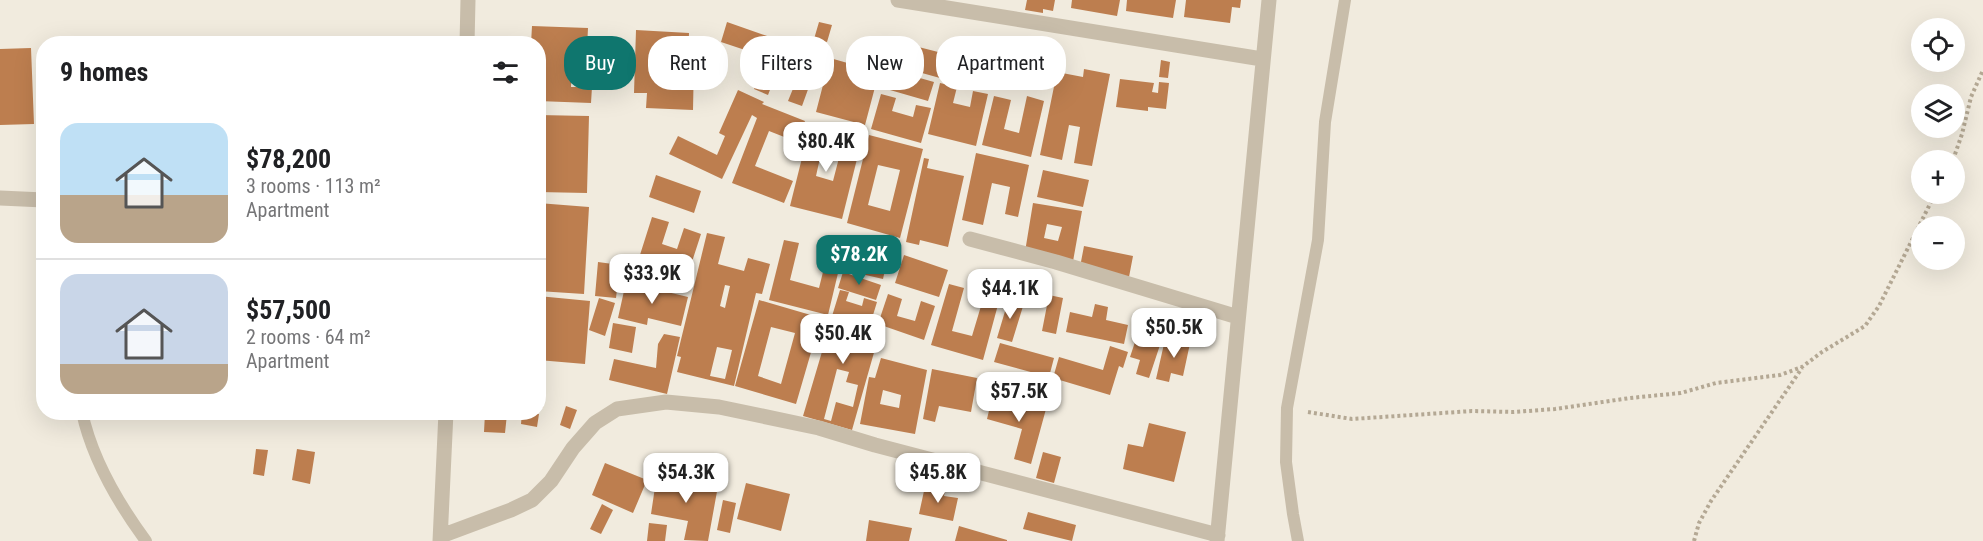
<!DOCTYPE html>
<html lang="en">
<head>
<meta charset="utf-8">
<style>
	:root { --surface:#fff; --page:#f2f2f2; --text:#202124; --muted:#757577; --line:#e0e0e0; --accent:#0f766e }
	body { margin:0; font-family:"Roboto Condensed",sans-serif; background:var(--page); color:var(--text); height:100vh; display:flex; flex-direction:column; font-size:22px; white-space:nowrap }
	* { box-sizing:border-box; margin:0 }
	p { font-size:20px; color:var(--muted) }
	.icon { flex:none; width:33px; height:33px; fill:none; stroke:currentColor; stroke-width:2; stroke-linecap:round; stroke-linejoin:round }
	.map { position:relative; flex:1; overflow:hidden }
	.details { position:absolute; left:36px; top:36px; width:510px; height:384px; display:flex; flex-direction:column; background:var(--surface); border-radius:24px; box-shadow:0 6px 24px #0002 }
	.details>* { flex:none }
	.top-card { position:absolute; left:564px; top:36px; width:570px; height:54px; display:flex; gap:12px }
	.buttons { position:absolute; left:1911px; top:18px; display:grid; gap:12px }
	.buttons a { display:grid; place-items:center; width:54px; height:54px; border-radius:50%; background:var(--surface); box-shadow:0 6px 24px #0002; font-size:30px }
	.price { position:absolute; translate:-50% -51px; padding:0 14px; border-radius:12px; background:#fff; color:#222; font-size:20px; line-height:39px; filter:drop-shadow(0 2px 3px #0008) }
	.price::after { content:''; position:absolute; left:50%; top:36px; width:18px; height:14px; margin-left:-9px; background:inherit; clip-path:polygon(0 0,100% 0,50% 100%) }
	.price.on { background:var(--accent); color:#fff }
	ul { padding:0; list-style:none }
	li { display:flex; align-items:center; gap:18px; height:150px; padding:0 24px }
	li+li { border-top:2px solid var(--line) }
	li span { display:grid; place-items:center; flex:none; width:168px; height:120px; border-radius:18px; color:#555 }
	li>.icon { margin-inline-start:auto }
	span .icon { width:72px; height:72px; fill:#fffc; stroke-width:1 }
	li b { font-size:26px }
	h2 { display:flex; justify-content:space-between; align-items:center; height:72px; padding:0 24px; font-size:26px }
	.tag { padding:0 21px; border-radius:24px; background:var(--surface); box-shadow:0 6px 24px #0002; font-size:21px; line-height:54px }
	.tag.on { background:var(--accent); color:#fff }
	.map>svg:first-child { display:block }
	.building { fill:#bd7e4f; fill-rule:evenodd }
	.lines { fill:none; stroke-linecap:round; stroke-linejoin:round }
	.path { stroke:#b4a894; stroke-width:4; stroke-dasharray:3 3; stroke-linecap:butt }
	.lane { stroke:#c8bdaa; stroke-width:12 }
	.street { stroke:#c8bdaa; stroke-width:15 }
</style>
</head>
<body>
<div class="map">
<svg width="1983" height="541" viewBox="0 0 1983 541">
	<rect width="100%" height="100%" fill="#f1ebde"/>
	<path class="building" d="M1027 0H1055L1053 11 1043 9V13L1025 10Z
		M1072 0H1120L1117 16 1071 8Z
		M1127 0H1176L1173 18 1126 11Z
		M1186 0H1241L1240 8 1232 7 1230 23 1184 17Z
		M727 22 770 37 763 56 721 42Z
		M819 22 832 25 827 42 814 39Z
		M532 26 588 28 587 48 573 47 571 87H592L591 103 538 101V44H531Z
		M636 30 689 33 688 60H694L693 110 646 108 647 93H634Z
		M426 37 427 44H376V42Z
		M213 40V44H135V42Z
		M773 41 819 59 802 106 788 101 801 69 781 61 768 95 754 89Z
		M899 42 946 54 940 78 893 65Z
		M31 48 34 124 0 125V49Z
		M955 50 992 55 989 74 953 70Z
		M1039 55 1051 58 1049 71 1037 69Z
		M830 58 879 72 865 125 816 112Z
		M1161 60 1170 62 1168 78 1159 77Z
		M888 69 934 82 928 101 883 88Z
		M1084 69 1110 74 1092 166 1074 163 1080 127 1069 125 1062 160 1040 155 1057 72 1083 77Z
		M1120 79 1154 83 1152 92 1158 93 1159 82 1169 83 1166 109 1148 107V111L1116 107Z
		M940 83 957 87 953 103 970 107 973 91 988 94 976 146 928 134Z
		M738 90 764 102 762 104 805 121 797 142 769 131 755 166 793 181 784 203 732 183 757 118 752 115 722 179 669 154 678 136 717 155 725 136 719 133Z
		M881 94 896 98 892 111 913 117 916 105 931 108 921 143 871 129Z
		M994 96 1011 100 1004 129 1019 133 1027 96 1044 101 1031 157 982 145Z
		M538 115 589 116 587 193 538 192Z
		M810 126 862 139 842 219 790 206ZM822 149 840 154 833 181 816 176Z
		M869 135 923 149 900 238 847 223ZM878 165 900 170 890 211 868 205Z
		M976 153 1029 165 1018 217 1005 214 1010 187 992 183 983 225 962 220Z
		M924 158 929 159 927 168 964 176 948 247 920 240 919 245 906 242Z
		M1043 170 1089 180 1083 207 1037 197Z
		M656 175 701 191 694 213 649 197Z
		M538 203 589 207 584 294 538 291Z
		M1033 203 1082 211 1072 267 1024 258ZM1047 224 1062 227 1058 241 1044 238Z
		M652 217 669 222 662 244 677 249 684 228 701 234 688 274 639 258Z
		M707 233 725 237 718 264 744 271 748 258 770 264 762 294 756 293 734 386 677 372 681 357 677 356ZM725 285 730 286 725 308 720 306ZM717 347 732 350 725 379 710 376Z
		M851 238 890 247 883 279 844 270Z
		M784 240 799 243 790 280 819 288 830 244 844 248 828 315 769 300Z
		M1084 246 1133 256 1129 277 1080 267Z
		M904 255 948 270 939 297 895 283Z
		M598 262 620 265 616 298 595 296Z
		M843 272 881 285 876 300 838 288Z
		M626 282 688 297 681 326 648 318 647 325 618 318Z
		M949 284 964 288 952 331 972 336 987 286 1002 290 983 360 931 345Z
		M840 290 849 292 846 301 862 306 864 298 877 302 866 338 877 342 852 430 803 416 829 328 855 335 829 326ZM837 369 849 372 846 382 858 385 853 407 836 402 831 421 824 419Z
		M888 294 902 299 897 316 915 321 921 301 935 306 924 340 878 324Z
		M1049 295 1063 298 1056 334 1042 331Z
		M538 296 590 301 585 364 538 360Z
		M599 298 615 303 605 336 589 330Z
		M1009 298 1024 303 1012 342 997 338Z
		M759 300 821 318 796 404 735 386ZM771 327 795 333 781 384 758 376Z
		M1095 304 1108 307 1106 320 1128 325 1124 344 1066 332 1070 312 1092 317Z
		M613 323 636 327 632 353 609 348Z
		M1182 332 1192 334 1183 376 1171 373 1169 382 1156 379 1164 344 1178 348Z
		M664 334 680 337 667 394 609 380 614 359 656 368 658 344Z
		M1147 335 1162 339 1149 378 1136 374 1140 360 1130 357 1137 336 1146 339Z
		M1000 343 1054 358 1049 377 994 362Z
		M1110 346 1128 352 1123 368 1119 366 1110 395 1053 378 1059 357 1103 370Z
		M881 358 927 370 915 434 860 424 869 377 875 378ZM883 390 901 395 899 408 880 404Z
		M932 369 977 378 971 412 939 406 935 422 923 419Z
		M538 370 545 371 543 408 538 407Z
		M993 394 1046 409 1031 464 1014 459 1022 429 987 419Z
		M566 406 577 410 570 429 560 425Z
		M522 412 539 414 537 427 521 424Z
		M485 413 507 414 505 433 484 432Z
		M1149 423 1186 432 1174 482 1123 469 1128 444 1143 447Z
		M256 449 268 450 264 476 253 474Z
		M297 449 315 452 310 484 292 480Z
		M1043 452 1061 457 1054 483 1036 478Z
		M605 463 647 480 633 513 592 495Z
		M657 474 718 486 708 541 684 540 688 521 651 514Z
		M746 483 790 494 781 531 737 519Z
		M932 484 946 486 944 496 958 498 953 521 919 514 924 491 930 492Z
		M723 500 736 503 730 533 717 530Z
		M602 504 613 510 601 534 590 529Z
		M1028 512 1076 525 1072 541 1023 529Z
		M869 520 912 528 909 541H866Z
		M649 523 667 525 665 541H647Z
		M959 526 1007 540V541H955Z"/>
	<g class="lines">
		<path class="path" d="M1953 160 1962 134 1971 97 1983 70
			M1308 412 1352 419 1472 411 1514 412 1555 409 1630 398 1681 393 1716 383 1780 375 1802 367 1822 352 1865 326 1879 306 1935 194
			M1694 541 1699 523 1711 501 1802 368"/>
		<path class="lane" d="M82 412C92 459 118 503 146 541
			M1298 541 1293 514 1286 462 1287 408 1318 240 1325 122 1345 0"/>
		<path class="street" d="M898 0 1262 59
			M467 44 468 0
			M0 198 44 200
			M970 239 1056 262 1238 317
			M441 536 511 510 532 500 551 481 573 448 595 423 617 409 666 402 719 407 819 428 875 445 1218 535
			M440 541 446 412
			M1217 541 1269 0"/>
	</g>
</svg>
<div class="buttons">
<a><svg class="icon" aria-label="locate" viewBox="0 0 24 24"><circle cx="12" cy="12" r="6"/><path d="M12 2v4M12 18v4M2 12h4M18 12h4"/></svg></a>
<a><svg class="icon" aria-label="layers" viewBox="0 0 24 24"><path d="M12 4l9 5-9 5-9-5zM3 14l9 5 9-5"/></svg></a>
<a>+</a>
<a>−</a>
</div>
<b class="price" style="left:826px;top:173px">$80.4K</b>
<b class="price on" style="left:859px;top:286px">$78.2K</b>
<b class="price" style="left:652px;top:305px">$33.9K</b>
<b class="price" style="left:1010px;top:320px">$44.1K</b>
<b class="price" style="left:1174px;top:359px">$50.5K</b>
<b class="price" style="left:843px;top:365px">$50.4K</b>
<b class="price" style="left:1019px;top:423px">$57.5K</b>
<b class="price" style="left:686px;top:504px">$54.3K</b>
<b class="price" style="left:938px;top:504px">$45.8K</b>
<div class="top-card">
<a class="tag on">Buy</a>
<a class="tag">Rent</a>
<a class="tag">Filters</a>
<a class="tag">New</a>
<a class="tag">Apartment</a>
</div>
<section class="details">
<h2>9 homes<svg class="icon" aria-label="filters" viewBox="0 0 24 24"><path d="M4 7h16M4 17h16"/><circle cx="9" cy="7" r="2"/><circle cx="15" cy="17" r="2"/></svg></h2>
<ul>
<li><span style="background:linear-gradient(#bfe0f5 60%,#b9a48a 0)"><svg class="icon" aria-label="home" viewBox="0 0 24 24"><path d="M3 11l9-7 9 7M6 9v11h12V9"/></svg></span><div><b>$78,200</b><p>3 rooms · 113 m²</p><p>Apartment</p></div></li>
<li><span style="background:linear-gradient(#c9d6e8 75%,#b9a48a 0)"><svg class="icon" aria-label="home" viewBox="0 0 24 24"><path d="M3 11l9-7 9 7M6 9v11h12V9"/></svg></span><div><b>$57,500</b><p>2 rooms · 64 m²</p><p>Apartment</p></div></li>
</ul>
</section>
</div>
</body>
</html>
